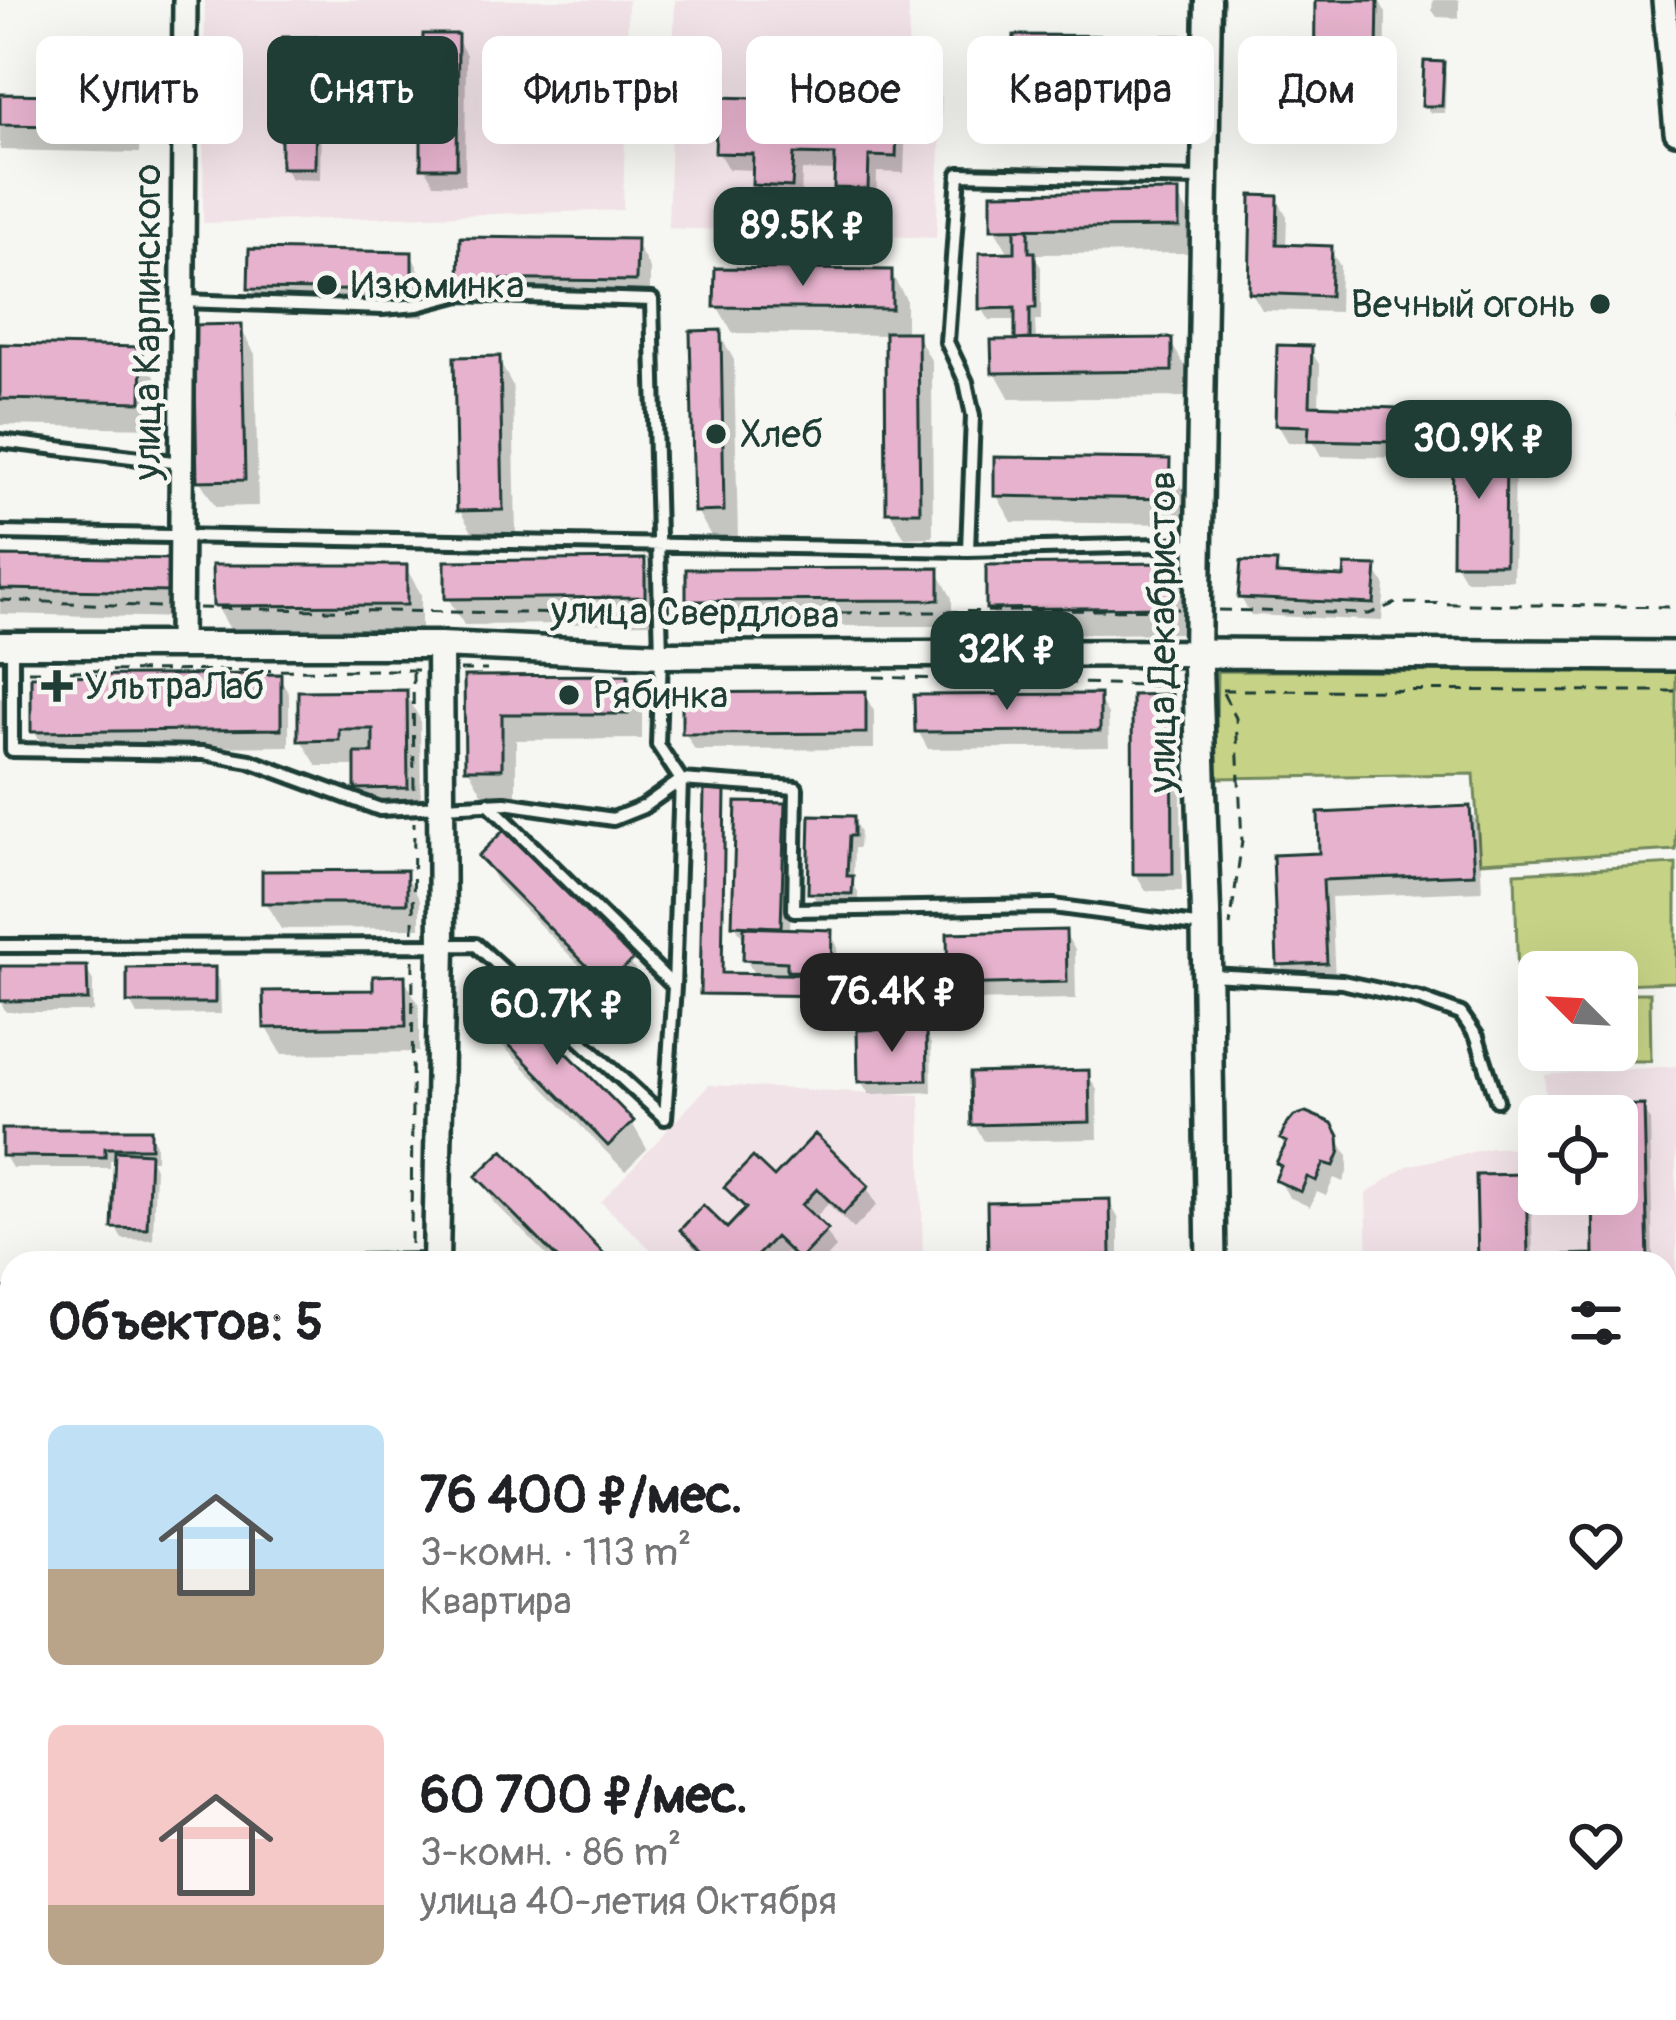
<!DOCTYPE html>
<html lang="ru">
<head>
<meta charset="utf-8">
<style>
	:root { --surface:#fff; --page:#f2f2f2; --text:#202124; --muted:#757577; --accent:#1f3d34 }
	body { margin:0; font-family:Pangolin,sans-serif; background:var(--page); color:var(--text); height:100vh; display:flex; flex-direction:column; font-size:45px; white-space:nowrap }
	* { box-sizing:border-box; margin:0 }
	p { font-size:39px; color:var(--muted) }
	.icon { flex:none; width:66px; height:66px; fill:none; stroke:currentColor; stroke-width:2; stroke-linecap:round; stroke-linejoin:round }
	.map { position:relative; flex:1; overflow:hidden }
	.details { position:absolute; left:0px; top:1251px; width:1677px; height:771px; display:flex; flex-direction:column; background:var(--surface); border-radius:36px 36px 0 0; box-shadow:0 12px 48px #0002 }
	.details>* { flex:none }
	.hud { position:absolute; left:36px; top:36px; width:1605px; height:108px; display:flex; gap:24px }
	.needle { width:78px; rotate:294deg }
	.controls { position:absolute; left:1518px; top:951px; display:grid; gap:24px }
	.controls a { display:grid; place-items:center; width:120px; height:120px; border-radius:18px; background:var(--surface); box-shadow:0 12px 48px #0002; font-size:60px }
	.price { position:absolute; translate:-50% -102px; padding:0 27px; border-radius:24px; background:var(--accent); color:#fff; font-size:39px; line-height:78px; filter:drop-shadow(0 3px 6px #0008) }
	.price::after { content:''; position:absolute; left:50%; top:72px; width:36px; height:27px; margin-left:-18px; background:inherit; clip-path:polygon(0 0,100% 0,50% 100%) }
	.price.active { background:#222; color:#fff }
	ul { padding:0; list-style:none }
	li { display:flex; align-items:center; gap:36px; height:300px; padding:0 48px }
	li span { display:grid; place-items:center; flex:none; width:336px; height:240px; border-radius:18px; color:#555 }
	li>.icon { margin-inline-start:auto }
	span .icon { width:144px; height:144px; fill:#fffc; stroke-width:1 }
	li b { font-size:51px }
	h2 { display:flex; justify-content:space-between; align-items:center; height:144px; padding:0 48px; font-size:51px }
	.tag { padding:0 42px; border-radius:18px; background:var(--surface); box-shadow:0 12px 48px #0002; font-size:42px; line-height:108px }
	.tag.active { background:var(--accent); color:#fff }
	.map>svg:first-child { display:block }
	.built { fill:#f1e2e7 }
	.green { fill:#c6d386; stroke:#72885d; stroke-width:3 }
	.shadow { fill:#0003 }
	.building { fill:#e6b2cd; stroke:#1f3d34; stroke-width:3 }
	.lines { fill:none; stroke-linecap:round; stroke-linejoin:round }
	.service-casing { stroke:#1f3d34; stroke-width:20 }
	.minor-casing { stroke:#1f3d34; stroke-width:30 }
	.tertiary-casing { stroke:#1f3d34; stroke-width:33 }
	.secondary-casing { stroke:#1f3d34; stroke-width:36 }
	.path { stroke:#1f3d34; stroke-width:3; stroke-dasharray:12 9; stroke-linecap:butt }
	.service { stroke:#f6f6f2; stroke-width:10 }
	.minor { stroke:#f6f6f2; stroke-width:21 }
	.tertiary { stroke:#f6f6f2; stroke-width:24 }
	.secondary { stroke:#f6f6f2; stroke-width:27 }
	.poi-dot { fill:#1f3d34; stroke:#f6f6f2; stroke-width:4.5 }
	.labels { text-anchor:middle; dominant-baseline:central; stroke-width:9; stroke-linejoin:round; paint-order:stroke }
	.poi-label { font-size:39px; fill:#1f3d34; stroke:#f6f6f2; text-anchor:start }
	.street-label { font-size:39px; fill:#1f3d34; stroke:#f6f6f2 }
</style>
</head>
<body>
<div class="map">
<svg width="1676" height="2020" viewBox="0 0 1676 2020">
	<rect width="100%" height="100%" fill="#f6f6f2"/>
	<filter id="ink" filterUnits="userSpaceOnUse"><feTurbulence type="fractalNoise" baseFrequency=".00833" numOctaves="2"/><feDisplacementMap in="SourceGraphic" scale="24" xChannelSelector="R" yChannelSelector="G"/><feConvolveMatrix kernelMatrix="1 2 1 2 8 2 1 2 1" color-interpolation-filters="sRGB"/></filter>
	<g filter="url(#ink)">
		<path class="built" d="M205 0H628L623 210 203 223Z
			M675 0H909L908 62 942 97 936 238 668 228Z
			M1676 1066V1538H1665V1263H1368L1366 1194 1407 1166 1491 1148 1539 1147V1194H1617V1116H1547L1545 1075Z
			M709 1085 920 1095 923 1263H665L601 1202Z"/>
		<path class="green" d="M1217 671 1676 672V850L1480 862 1474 774 1215 778Z
			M1676 864V982L1617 984V972H1539V986H1518L1515 873Z
			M1617 993H1650L1651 1061H1613V1050H1617Z"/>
		<path class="shadow" d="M1318 0H1379L1386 13 1385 122H1327L1317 104Z
			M1433 0H1459V18L1437 17 1432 10Z
			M456 37 466 55 465 185 434 184 424 167V128L418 117 425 88Z
			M1180 39 1190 56 1189 123H1160L1150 106V97L1026 96 1016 79Z
			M315 40 322 53 320 180 291 179 284 167V133L276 119 285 86Z
			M1442 65 1446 72 1445 113H1430L1425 105Z
			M0 97 124 99 140 125 139 153 0 150Z
			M751 101 761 118 760 134 793 135 824 104 834 121V136L865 137 896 106 906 123 904 173 877 172 876 206 847 205 837 187 838 171 802 170 801 203 765 202 755 185V170L728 169 718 152Z
			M1177 194 1193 221V253L1033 254 1041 267V320H1035L1036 342 1170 341 1186 368V397L1010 399 995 372 1018 343V320H989L982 308 1010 255 994 228Z
			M1277 199 1287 216 1286 248 1330 249 1340 266 1339 312 1262 310 1252 293Z
			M635 242 650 269V307L477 305 462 278Z
			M411 255 426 282 425 317 266 314 251 288Z
			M891 273 906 299V335H917L932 362 933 537 905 538 889 511 888 335 733 333 717 306Z
			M240 327 255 354 258 506 216 507 200 481Z
			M719 333 734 360 738 537 712 538 697 511Z
			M0 347 140 350 155 376V428L0 425Z
			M1310 349 1320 366 1319 408 1395 411 1405 428 1404 458 1321 456 1314 443 1288 442 1278 425Z
			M498 359 513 386 516 536 475 537 460 511Z
			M1505 444 1515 461 1513 580H1465L1455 563Z
			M1168 462 1183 489V524L1012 522 997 496Z
			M0 559 171 562 186 618 0 614Z
			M643 562 659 589V623L464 625 448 598Z
			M1275 565 1282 577 1347 580 1375 569 1385 586 1382 621 1251 615 1241 598Z
			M1168 566 1184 592V633L1005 635 989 608Z
			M406 568 421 594V631H231L216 605Z
			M937 571 952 598V626H704L689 600Z
			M279 677 289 694V746L44 748 34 731Z
			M627 678 642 705V739L516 740V795H483L468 768 467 679Z
			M405 693 420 719 421 814H373L358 788V766H317L301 740Z
			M864 694 874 711V749L695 750 685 733Z
			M0 696 4 703 5 734H0Z
			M1098 697 1108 714 1109 747 928 749 918 731Z
			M1170 697 1180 715 1182 891H1146L1136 874Z
			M783 806 793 824 790 931 830 933 837 945 838 998 705 996 703 993 722 976H755L746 959V943L735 925Z
			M1469 809 1479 826 1482 891 1331 897 1335 979 1290 981 1280 964 1323 855Z
			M853 819 860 832 859 848H854L853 883 858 892V906L819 905 811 892Z
			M482 856 630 961 645 987 623 1009 497 882Z
			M405 873 420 900V928L281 929 265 902Z
			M1065 933 1075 950 1076 999 961 1001 951 984Z
			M0 969H86L93 981V1012H6L0 1001Z
			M213 970 220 983 221 1014 137 1015 130 1002Z
			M404 978 419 1005V1052L282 1054 267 1028 376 993Z
			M484 1016 632 1123 647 1149 625 1171 499 1042Z
			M924 1031 931 1044 932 1092 869 1094 861 1081Z
			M1087 1073 1097 1090 1098 1139 984 1141 974 1124Z
			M1643 1108 1650 1121 1653 1263H1481L1524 1177 1531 1189 1533 1259 1597 1257 1596 1194H1617V1116H1594Z
			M1330 1125 1348 1156V1170L1343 1182 1334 1178 1326 1196 1317 1192 1310 1207 1289 1197 1279 1180 1288 1147 1283 1139Z
			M149 1132 156 1144V1160H151L155 1168 153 1240 122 1239 115 1227 118 1160H110V1168H12L5 1156Z
			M815 1139 867 1188 877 1205 854 1229 828 1204 813 1220 826 1231 836 1248 822 1263H797L786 1252 776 1263H710L693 1247 684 1230 727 1232 746 1212 728 1188 774 1181Z
			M480 1177 609 1263H554L495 1203Z
			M1109 1202 1119 1219V1263H995L991 1256Z
			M12 1290V1334H3L0 1329V1291Z
			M0 1574H12V1625H0Z
			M0 1845 3 1850V1944H0Z
			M1665 1989H1676V2020H1596V2010H1665Z
			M494 2010H526V2020H498Z
			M1290 2010H1411L1416 2020H1290Z
			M1451 2010H1556V2018L1457 2020Z"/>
		<path class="building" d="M1315 0H1378L1376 106 1314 105Z
			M423 34H458L457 168H421V118H415V84H422Z
			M1014 35 1181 36V107H1147V80H1013Z
			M283 37H317L315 168H281V120H273L274 83H282Z
			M1424 61 1444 62 1442 106H1422Z
			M0 94 126 96 125 127 0 125Z
			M717 97 753 98 752 130 790 132 791 100 826 101 825 132 862 134 863 102 898 103 896 157 869 156 868 189 834 188 835 155 794 154 792 187 752 185 753 154 715 153Z
			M1179 191V227L991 229V193Z
			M1251 195 1278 196 1277 244 1332 246 1330 296 1249 293Z
			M1029 228V252H1035L1036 308H1030V339L1015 340V308L979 309V253L1015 252V229Z
			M460 237 637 239 636 281 459 279Z
			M249 249 412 252V291L248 289Z
			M715 268 892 270V309L714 307Z
			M242 324 245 480 197 481 194 325Z
			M721 330 724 511 694 512 690 331Z
			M885 332H918L920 512H886Z
			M1172 338V371L992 373 991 340Z
			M0 344 142 347 141 402 0 399Z
			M1277 345 1312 346 1310 405 1397 408 1396 442 1308 440 1309 426 1275 425Z
			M500 356 503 510 457 511 454 357Z
			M1453 440 1506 441 1505 564H1452Z
			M994 457 1170 459 1169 499 994 496Z
			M0 556 173 559 172 592 0 589Z
			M645 559V597L445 599V561Z
			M1241 561 1277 562 1276 574 1344 577 1345 565 1377 566 1374 604 1238 598Z
			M1170 563V607L986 609V565Z
			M212 565H407V605L213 606Z
			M939 568V600L686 601V569Z
			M281 674V729L31 732V676Z
			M628 675V714H502V769H465L464 676Z
			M407 690 408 788 355 789V753H373V729H339V740L298 741V691Z
			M866 691V733L682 734V693Z
			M1100 694V731L915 732 914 695Z
			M1172 694 1173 874H1133L1132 695Z
			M704 790 725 791 722 973 839 975 838 996 700 994Z
			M736 802 785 803 781 927 732 925Z
			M1470 806 1474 874 1323 880 1327 963 1277 965 1273 855 1319 853 1318 813Z
			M810 815 854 816V836H849L847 876H853L852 894 808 893Z
			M504 830 633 959 606 985 478 856Z
			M407 870V903H262V871Z
			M744 927 832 930 831 972 787 971V962L743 960Z
			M1066 930 1067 982 948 985 947 933Z
			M0 966H87L88 1000 0 1001Z
			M215 967V1003H127V968Z
			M405 975 406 1026 264 1028 263 991 373 990V976Z
			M505 990 634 1121 608 1146 480 1015Z
			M926 1028 927 1080 858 1082 857 1030Z
			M1089 1070 1090 1122 971 1125 970 1073Z
			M1644 1105 1648 1263H1478L1476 1175 1526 1174 1528 1256 1594 1254 1593 1194H1617V1116H1591V1106Z
			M1306 1112 1332 1123 1339 1136 1340 1151 1334 1166 1324 1163 1316 1181 1307 1177 1301 1192 1275 1180 1281 1166 1276 1163 1287 1142 1280 1139 1285 1127 1294 1116Z
			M2 1129H151V1148H105V1157L2 1156Z
			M815 1134 869 1186 843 1214 817 1189 802 1205 828 1229 799 1260 775 1237 750 1263H715L680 1230 703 1205 727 1228 746 1208 724 1187 753 1157 774 1177Z
			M503 1150 613 1263H562L476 1176Z
			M115 1151 150 1153 147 1229 112 1228Z
			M1110 1199 1111 1255 988 1257 987 1202Z
			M12 1287V1322H0V1288Z
			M0 1571H12V1608H0Z
			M1676 1698V1747L1666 1748 1665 1699Z
			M1665 1986H1676V2017L1593 2020V2010H1665Z
			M1287 2010H1402L1403 2020H1287Z"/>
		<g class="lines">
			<defs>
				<path id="service" d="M182 301 382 308 418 305 460 294 652 300 661 655 658 745 681 780 796 788 794 910 1053 906 1203 926
					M0 441 181 463
					M0 533 968 550 1199 544
					M968 550 973 416 966 382 947 342 959 174 1204 179
					M12 646V750L203 753 250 761 380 809 505 803 613 819 643 807 681 780
					M488 803 674 986
					M0 946 476 945 665 1118
					M1210 975 1342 982 1420 999 1461 1014 1477 1037 1497 1100
					M665 1118 674 987 681 780
					M282 1263 433 1261
					M0 1347H12
					M0 1750H12
					M1673 1773 1676 1826
					M1665 1945 1676 1934"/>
				<path id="minor" d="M1664 0 1676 132
					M180 644 185 0
					M1225 2010V2020
					M433 2020V2010"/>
				<path id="tertiary" d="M0 645H440L661 655 1197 653 1208 0
					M436 1263 442 944 440 645
					M0 1638H12"/>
				<path id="secondary" d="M1211 1263 1206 927 1197 653 1676 656
					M1665 1614 1676 1613"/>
			</defs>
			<use href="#service" class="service-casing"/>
			<use href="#minor" class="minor-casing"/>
			<use href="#tertiary" class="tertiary-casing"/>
			<use href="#secondary" class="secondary-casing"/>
			<path class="path" d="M1675 410 1676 423
				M0 600 159 607
				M198 608 645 615
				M1218 610 1369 614 1396 603 1676 607
				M672 615 1179 609
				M460 670H487
				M28 671 421 670
				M413 672 414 794
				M874 677 1176 686
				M1222 690 1676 691
				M1223 693 1236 718 1242 841 1230 926
				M413 932 414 822
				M411 1244 413 960
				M1665 1586H1676
				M408 2020V2010
				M1249 2020V2010"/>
			<use href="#service" class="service"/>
			<use href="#minor" class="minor"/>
			<use href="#tertiary" class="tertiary"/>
			<use href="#secondary" class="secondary"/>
		</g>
	</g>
	<g class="poi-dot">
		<circle cx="327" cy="285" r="12"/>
		<circle cx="1600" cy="304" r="12"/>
		<circle cx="716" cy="434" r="12"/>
		<path d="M51 668h12v12h12v12h-12v12h-12v-12h-12v-12h12z"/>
		<circle cx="569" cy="695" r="12"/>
	</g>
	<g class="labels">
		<g class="poi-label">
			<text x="351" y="285">Изюминка</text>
			<text x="1576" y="304" text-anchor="end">Вечный огонь</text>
			<text x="740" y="434">Хлеб</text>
			<text x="84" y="686">УльтраЛаб</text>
			<text x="593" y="695">Рябинка</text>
		</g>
		<g class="street-label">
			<text transform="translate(147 322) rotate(-90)">улица Карпинского</text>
			<text transform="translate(695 613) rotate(1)">улица Свердлова</text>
			<text transform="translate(1162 632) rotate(-90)">улица Декабристов</text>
		</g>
	</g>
</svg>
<div class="controls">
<a><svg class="needle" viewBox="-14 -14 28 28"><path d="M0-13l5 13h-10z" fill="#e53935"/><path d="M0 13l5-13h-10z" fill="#757577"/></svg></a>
<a><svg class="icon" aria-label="locate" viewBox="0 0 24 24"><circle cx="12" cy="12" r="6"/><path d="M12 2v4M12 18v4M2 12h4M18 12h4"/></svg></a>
</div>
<b class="price" style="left:803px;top:289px">89.5K ₽</b>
<b class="price" style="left:1479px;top:502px">30.9K ₽</b>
<b class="price" style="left:1007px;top:713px">32K ₽</b>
<b class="price active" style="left:892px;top:1055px">76.4K ₽</b>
<b class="price" style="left:557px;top:1068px">60.7K ₽</b>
<div class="hud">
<a class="tag">Купить</a>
<a class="tag active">Снять</a>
<a class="tag">Фильтры</a>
<a class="tag">Новое</a>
<a class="tag">Квартира</a>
<a class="tag">Дом</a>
</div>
<section class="details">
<h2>Объектов: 5<svg class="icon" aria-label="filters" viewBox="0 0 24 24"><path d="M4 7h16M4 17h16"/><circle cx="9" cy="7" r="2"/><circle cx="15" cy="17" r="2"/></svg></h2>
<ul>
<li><span style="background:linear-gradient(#bfe0f5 60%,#b9a48a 0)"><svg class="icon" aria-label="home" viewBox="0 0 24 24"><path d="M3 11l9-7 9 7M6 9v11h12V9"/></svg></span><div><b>76 400 ₽/мес.</b><p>3-комн. · 113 m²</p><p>Квартира</p></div><svg class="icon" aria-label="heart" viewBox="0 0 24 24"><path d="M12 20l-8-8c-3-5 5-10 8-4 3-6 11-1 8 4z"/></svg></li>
<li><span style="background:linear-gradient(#f6c9c9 75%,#b9a48a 0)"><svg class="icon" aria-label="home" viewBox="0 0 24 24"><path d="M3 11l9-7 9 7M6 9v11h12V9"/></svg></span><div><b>60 700 ₽/мес.</b><p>3-комн. · 86 m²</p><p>улица 40-летия Октября</p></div><svg class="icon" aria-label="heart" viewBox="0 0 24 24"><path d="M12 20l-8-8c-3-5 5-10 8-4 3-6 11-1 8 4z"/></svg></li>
</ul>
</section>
</div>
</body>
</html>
